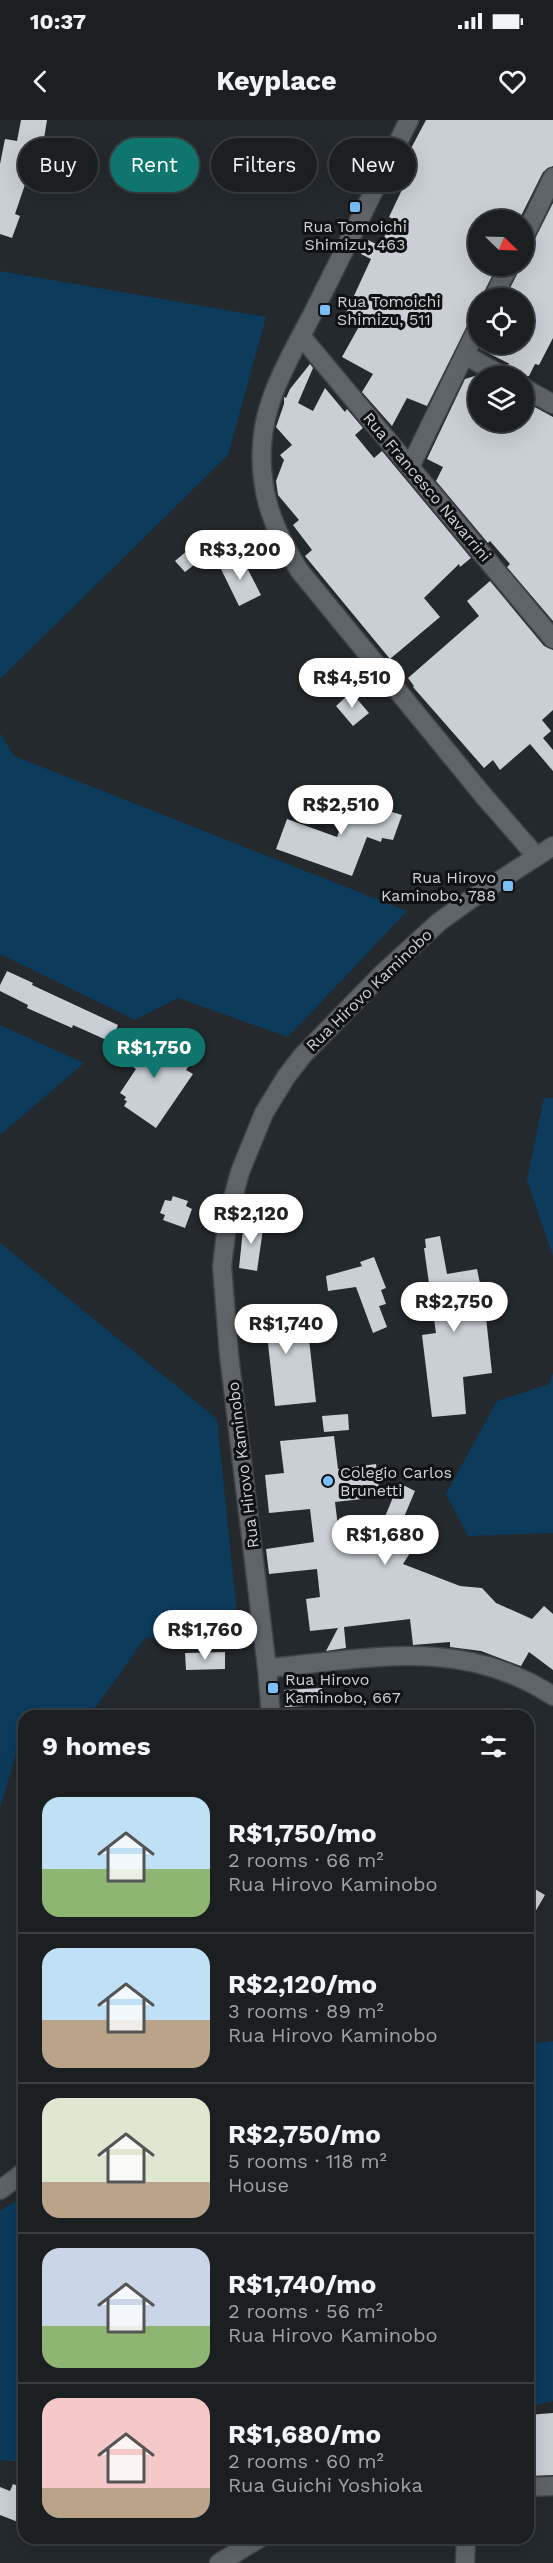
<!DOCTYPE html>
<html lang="en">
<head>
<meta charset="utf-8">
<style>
	:root { --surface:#1b1f22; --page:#282c2f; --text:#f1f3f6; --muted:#a0a2a5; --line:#393d40; --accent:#0f766e }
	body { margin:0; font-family:"Work Sans",sans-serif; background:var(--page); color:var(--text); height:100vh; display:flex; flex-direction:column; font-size:22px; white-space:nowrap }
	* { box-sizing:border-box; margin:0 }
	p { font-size:20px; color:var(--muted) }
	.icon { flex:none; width:33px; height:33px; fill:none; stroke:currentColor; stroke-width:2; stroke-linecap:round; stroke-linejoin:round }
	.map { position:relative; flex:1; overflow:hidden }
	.panel { position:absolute; left:18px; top:1590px; width:516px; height:834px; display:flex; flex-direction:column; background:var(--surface); border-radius:18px; box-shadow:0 6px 24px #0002,0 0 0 2px var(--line) }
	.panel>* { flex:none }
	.hud { position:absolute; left:18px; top:18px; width:518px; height:54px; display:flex; gap:12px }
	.needle { width:39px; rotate:113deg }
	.tools { position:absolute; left:468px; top:90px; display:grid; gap:12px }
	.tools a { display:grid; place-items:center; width:66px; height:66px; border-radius:50%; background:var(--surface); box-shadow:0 6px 24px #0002,0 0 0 2px var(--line); font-size:30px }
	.price { position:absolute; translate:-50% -51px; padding:0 14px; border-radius:21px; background:#fff; color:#222; font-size:20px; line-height:39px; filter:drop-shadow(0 2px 3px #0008) }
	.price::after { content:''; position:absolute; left:50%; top:36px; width:18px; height:14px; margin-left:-9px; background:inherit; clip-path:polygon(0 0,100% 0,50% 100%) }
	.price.current { background:var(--accent); color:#fff }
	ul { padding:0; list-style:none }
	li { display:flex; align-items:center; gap:18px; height:150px; padding:0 24px }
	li+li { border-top:2px solid var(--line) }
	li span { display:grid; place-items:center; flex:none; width:168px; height:120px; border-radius:18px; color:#555 }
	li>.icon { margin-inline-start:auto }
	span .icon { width:72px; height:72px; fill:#fffc; stroke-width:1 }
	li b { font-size:26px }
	h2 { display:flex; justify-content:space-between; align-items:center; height:72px; padding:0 24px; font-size:26px }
	.tag { padding:0 21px; border-radius:27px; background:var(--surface); box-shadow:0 6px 24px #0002,0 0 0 2px var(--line); font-size:21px; line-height:54px }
	.tag.current { background:var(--accent); color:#fff }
	.status { display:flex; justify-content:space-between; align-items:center; height:42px; padding:0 30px; background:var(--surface); direction:ltr }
	.status svg { height:16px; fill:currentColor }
	header { display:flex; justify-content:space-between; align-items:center; height:78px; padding:0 24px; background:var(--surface); font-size:27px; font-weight:700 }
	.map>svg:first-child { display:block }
	.green { fill:#0c3b5c }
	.building { fill:#c9cfd5 }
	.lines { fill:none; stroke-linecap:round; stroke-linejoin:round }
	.minor-casing { stroke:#3f4447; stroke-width:21 }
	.minor { stroke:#5f6469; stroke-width:18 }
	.poi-dot { fill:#7abff8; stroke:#0f1113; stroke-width:2 }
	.labels { text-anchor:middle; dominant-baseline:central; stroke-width:6; stroke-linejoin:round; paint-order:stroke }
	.poi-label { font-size:16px; fill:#cfd2d5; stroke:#0f1113; text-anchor:start }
	.street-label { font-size:16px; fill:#cfd2d5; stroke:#0f1113 }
</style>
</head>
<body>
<div class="status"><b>10:37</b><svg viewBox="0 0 49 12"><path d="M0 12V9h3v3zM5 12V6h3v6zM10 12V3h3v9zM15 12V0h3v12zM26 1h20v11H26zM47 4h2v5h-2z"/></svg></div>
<header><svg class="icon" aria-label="back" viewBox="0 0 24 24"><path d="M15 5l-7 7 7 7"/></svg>Keyplace<svg class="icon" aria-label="heart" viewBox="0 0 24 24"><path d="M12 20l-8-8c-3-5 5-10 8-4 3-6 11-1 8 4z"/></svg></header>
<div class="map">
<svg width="553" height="2443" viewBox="0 0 553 2443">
	<rect width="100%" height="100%" fill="#24292d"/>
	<path class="green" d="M0 151 266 197 228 335 0 559Z
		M0 613 14 636 407 791 288 917 178 878 135 900 0 834Z
		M0 905 84 943 0 1015Z
		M544 978H553V1136L527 1060Z
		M0 1123 217 1299 239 1515 145 1518 96 1587 64 1596H24V1607L0 1688Z
		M553 1253V1413L468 1416 446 1374 497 1281 549 1264Z
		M553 1921V2281L528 2287V1924Z
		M24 2076V2342L0 2340V2091Z"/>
	<path class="building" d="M21 0H47L42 31 49 33 46 49 32 44 15 94 20 96 12 118 0 114V44L5 19 17 21Z
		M426 0H553V46L543 52 519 100H478V146H497L427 286 407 278 392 306 362 272 373 254 342 237 362 201 346 193 371 139 361 134 368 120 380 126 393 99 389 97 409 55 399 51Z
		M553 83V218L539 245 535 244 529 256H514L512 250 507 245 510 244 480 229 482 224H524V187L528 178H505Z
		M310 244 313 248 298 283 313 291 325 268 345 292 347 289 363 308 355 315 374 338 382 331 471 438 460 447 459 444 424 478 440 497 390 539 305 436 312 430 293 405 299 400 278 375 276 361 284 340 280 335 292 325 276 307 284 284V277L286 278 290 269Z
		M478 255V302H524L531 285 553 297V501L507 447 510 444 490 421 488 423 436 361 443 347 427 339 465 259Z
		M194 425 204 437 185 452 175 441Z
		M241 436 261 475 239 486 220 447Z
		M490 461 544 526 553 530V590L542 600 551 611 543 618 553 630V651L530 624 500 650 493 640 484 648 413 567 414 566 408 558 479 496 467 481Z
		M351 572 369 593 353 606 336 586Z
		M351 677 361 681 362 678 393 688 392 692 402 695 393 720 382 718 381 722 367 717 352 756 276 729 287 699 337 717Z
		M7 851 33 863 32 865 118 905 111 922 73 905 72 908 27 888 28 885 0 871V865Z
		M144 910 179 936 180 934 192 941 186 950 193 954 156 1008 124 986 127 981 124 980 126 977 120 973 136 949 126 942V937Z
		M173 1076 188 1081 186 1086 192 1089 185 1108 163 1100 165 1095 160 1093 165 1080 171 1081Z
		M244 1100 264 1102 257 1151 239 1148Z
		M440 1116 447 1154 477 1149 485 1188 492 1253 463 1257 466 1294 432 1297 422 1215 436 1213 424 1128H426L425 1119Z
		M374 1137 386 1168 381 1170 386 1184 379 1186 387 1207 373 1213 356 1167 328 1171 326 1156 362 1146 360 1142Z
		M306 1192 316 1282 275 1286 267 1215 241 1218 239 1199Z
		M348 1294 349 1310 324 1312 322 1296Z
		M334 1316 338 1349 376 1344 380 1377 335 1382 339 1415 379 1411 399 1363 415 1371 404 1397 415 1418 399 1426 410 1433 403 1444 460 1466 482 1468 496 1483 532 1499 544 1486 553 1494V1550L529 1532 521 1546 481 1531 450 1527V1522L413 1525 410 1499 344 1507 346 1528 326 1531 338 1508 310 1511 306 1479 320 1477 317 1449 269 1454 266 1429 314 1422 310 1389 269 1393 265 1355 284 1353 280 1321Z
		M225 1532V1549L186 1550 185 1533Z
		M322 1568 323 1585 285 1587 284 1570Z
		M528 1765 545 1775 528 1804Z
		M553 2293V2355L528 2356V2295Z
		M13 2364 24 2368V2386L18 2402 0 2395V2367L10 2371Z"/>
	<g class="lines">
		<defs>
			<path id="minor" d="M409 0C378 62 347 125 316 187 294 231 264 276 262 326 259 373 274 411 299 450L483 675 536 736
				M524 117 553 57
				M493 178 509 146
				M301 216 553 519
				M465 235 503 256
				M524 268 553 284
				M410 347 478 207
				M267 1548C369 1539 462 1516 553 1576
				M271 1596 267 1548 229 1235 222 1146 228 1097 240 1052 264 993 286 957 303 935 382 854 439 802 471 779 553 726
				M0 2070 24 2052
				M528 2367 553 2366
				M219 2443 260 2418
				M465 2443 466 2418"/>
		</defs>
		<use href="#minor" class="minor-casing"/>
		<use href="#minor" class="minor"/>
	</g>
	<g class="poi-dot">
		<rect x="349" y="81" width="12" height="12" rx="3"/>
		<rect x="319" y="184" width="12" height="12" rx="3"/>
		<rect x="502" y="760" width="12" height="12" rx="3"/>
		<circle cx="328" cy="1361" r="6"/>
		<rect x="267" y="1562" width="12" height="12" rx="3"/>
	</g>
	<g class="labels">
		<g class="poi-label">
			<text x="355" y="106" text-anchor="middle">Rua Tomoichi<tspan x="355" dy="18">Shimizu, 463</tspan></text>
			<text x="337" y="181">Rua Tomoichi<tspan x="337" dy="18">Shimizu, 511</tspan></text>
			<text x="496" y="757" text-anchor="end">Rua Hirovo<tspan x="496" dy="18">Kaminobo, 788</tspan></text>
			<text x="340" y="1352">Colegio Carlos<tspan x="340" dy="18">Brunetti</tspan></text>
			<text x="285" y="1559">Rua Hirovo<tspan x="285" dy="18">Kaminobo, 667</tspan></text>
		</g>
		<g class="street-label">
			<text transform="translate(427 367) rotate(50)">Rua Francesco Navarrini</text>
			<text transform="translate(369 870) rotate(-44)">Rua Hirovo Kaminobo</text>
			<text transform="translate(243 1345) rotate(-97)">Rua Hirovo Kaminobo</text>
		</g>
	</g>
</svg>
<div class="tools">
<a><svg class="needle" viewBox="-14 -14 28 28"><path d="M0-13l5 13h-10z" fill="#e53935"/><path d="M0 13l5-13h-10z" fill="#a0a2a5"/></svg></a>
<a><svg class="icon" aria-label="locate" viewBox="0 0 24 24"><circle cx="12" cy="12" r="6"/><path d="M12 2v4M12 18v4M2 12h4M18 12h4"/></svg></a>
<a><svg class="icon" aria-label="layers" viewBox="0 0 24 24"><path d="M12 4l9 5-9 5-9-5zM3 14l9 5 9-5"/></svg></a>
</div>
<b class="price" style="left:240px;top:461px">R$3,200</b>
<b class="price" style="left:352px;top:589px">R$4,510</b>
<b class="price" style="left:341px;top:716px">R$2,510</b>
<b class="price current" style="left:154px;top:959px">R$1,750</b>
<b class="price" style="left:251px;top:1125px">R$2,120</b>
<b class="price" style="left:454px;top:1213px">R$2,750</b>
<b class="price" style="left:286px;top:1235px">R$1,740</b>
<b class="price" style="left:385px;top:1446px">R$1,680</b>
<b class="price" style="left:205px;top:1541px">R$1,760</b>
<div class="hud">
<a class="tag">Buy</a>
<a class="tag current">Rent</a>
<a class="tag">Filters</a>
<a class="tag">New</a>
</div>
<section class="panel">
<h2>9 homes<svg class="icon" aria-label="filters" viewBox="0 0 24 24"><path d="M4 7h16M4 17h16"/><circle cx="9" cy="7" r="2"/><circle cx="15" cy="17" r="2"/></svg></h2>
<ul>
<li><span style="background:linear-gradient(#bfe0f5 60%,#8fb573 0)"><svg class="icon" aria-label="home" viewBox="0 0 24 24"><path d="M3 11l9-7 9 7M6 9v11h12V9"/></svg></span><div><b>R$1,750/mo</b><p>2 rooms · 66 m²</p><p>Rua Hirovo Kaminobo</p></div></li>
<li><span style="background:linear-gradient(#bfe0f5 60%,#b9a48a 0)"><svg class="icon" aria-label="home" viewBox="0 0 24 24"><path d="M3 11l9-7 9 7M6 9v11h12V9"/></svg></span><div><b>R$2,120/mo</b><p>3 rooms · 89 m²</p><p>Rua Hirovo Kaminobo</p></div></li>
<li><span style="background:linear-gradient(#dfe7d0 70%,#b9a48a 0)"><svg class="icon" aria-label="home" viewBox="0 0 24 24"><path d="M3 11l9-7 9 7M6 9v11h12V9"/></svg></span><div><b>R$2,750/mo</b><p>5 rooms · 118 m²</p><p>House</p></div></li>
<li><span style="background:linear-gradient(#c9d6e8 65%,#8fb573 0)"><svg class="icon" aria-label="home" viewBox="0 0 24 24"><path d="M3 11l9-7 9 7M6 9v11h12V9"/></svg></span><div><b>R$1,740/mo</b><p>2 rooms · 56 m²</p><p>Rua Hirovo Kaminobo</p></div></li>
<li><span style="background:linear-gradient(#f6c9c9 75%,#b9a48a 0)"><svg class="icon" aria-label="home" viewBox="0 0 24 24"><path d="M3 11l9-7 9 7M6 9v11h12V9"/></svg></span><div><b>R$1,680/mo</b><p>2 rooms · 60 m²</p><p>Rua Guichi Yoshioka</p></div></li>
</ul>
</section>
</div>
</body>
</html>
